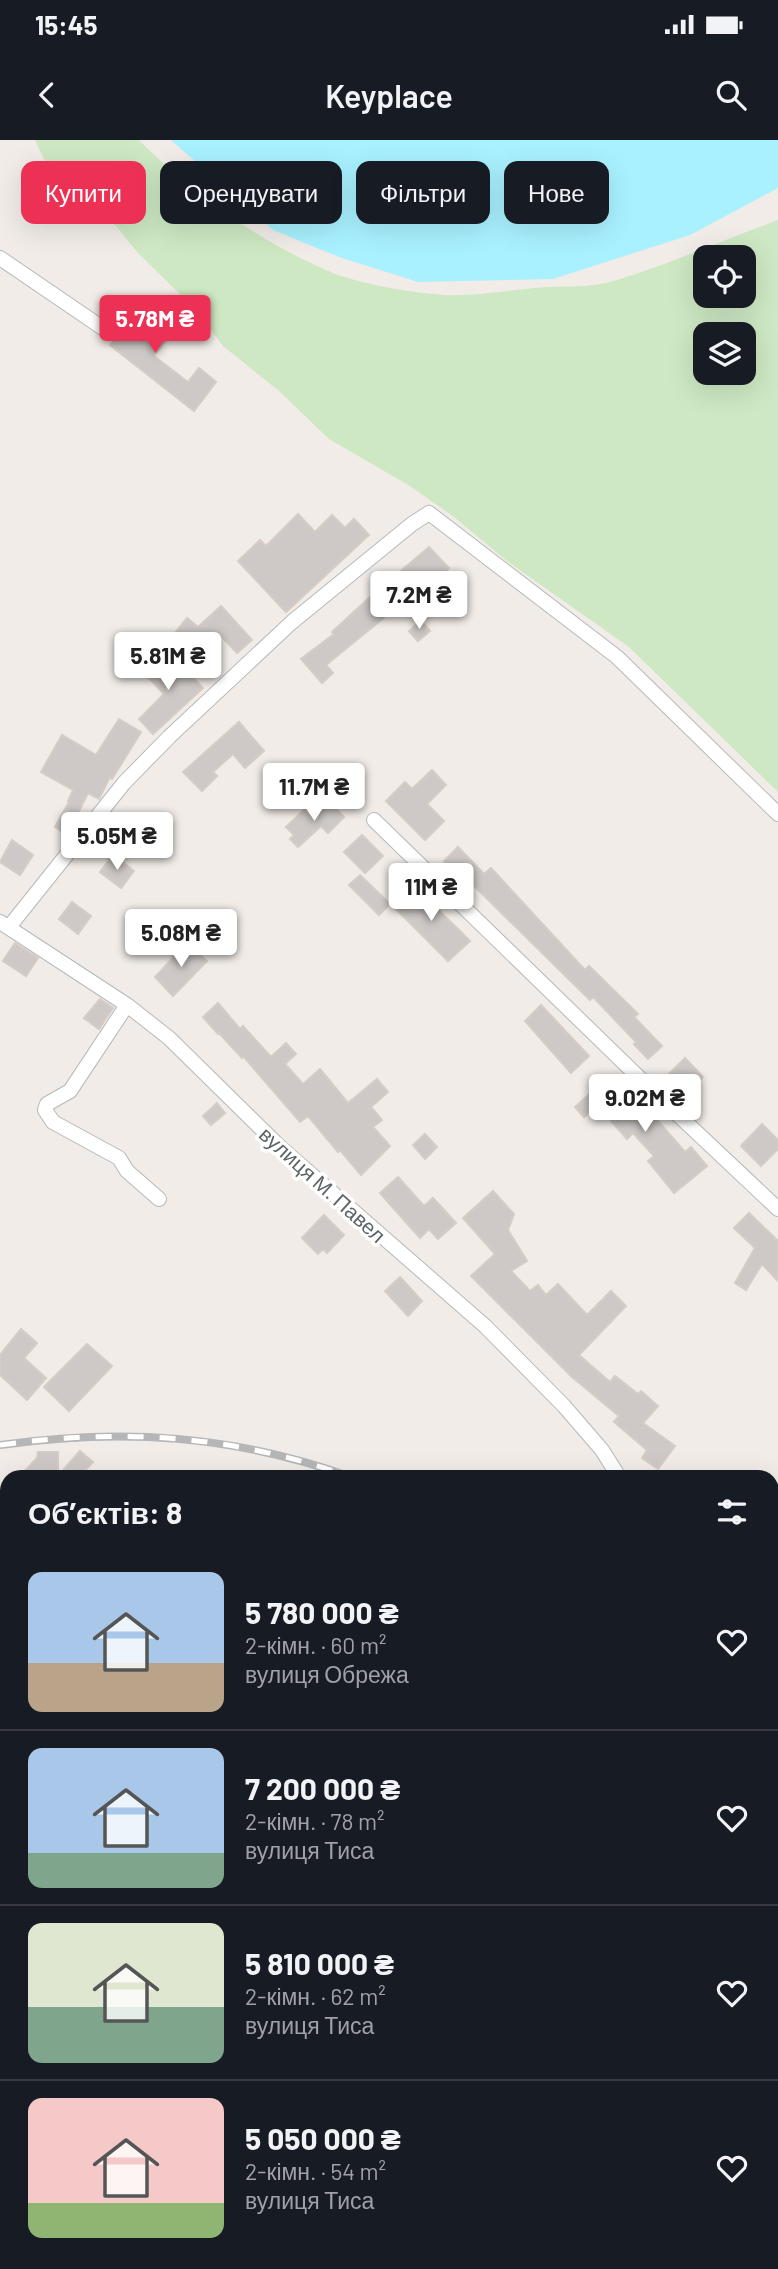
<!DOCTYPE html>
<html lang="uk">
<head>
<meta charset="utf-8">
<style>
	:root { --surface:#171b24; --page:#20242c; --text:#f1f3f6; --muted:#9ea1a6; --line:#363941; --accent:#ed3155 }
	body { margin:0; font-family:Barlow,sans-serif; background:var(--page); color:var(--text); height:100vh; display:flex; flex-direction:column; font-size:26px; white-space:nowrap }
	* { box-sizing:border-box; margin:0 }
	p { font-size:23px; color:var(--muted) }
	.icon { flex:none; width:38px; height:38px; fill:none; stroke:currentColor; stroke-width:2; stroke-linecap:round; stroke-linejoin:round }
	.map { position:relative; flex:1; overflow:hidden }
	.drawer { position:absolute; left:0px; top:1330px; width:779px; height:800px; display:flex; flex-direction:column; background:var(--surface); border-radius:21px 21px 0 0; box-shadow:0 7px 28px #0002 }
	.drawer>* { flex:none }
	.top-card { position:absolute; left:21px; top:21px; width:737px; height:63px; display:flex; gap:14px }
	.fabs { position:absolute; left:693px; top:105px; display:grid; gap:14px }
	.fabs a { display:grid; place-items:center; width:63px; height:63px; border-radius:14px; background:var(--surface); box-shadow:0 7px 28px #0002; font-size:35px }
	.price { position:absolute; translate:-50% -60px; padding:0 16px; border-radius:7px; background:#fff; color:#222; font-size:23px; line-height:46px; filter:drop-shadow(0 2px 4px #0008) }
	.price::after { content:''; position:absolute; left:50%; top:42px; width:21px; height:16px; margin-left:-10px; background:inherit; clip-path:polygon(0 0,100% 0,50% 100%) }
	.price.on { background:var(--accent); color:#fff }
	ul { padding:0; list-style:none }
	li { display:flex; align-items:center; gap:21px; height:175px; padding:0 28px }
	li+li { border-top:2px solid var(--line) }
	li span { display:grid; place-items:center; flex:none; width:196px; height:140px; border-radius:14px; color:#555 }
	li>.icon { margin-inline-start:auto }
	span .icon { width:84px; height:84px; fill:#fffc; stroke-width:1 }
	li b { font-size:30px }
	h2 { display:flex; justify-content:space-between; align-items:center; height:84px; padding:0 28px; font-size:30px }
	.chip { padding:0 24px; border-radius:14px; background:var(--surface); box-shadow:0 7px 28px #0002; font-size:24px; line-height:63px }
	.chip.on { background:var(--accent); color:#fff }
	.status { display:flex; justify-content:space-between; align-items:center; height:49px; padding:0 35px; background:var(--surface); direction:ltr }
	.status svg { height:19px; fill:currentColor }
	header { display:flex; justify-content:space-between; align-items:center; height:91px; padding:0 28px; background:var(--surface); font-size:32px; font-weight:600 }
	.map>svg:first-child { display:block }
	.green { fill:#cde8c3; fill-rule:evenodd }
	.water { fill:#a9f1ff }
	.building { fill:#cec9c6; stroke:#d6ccc5; stroke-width:2 }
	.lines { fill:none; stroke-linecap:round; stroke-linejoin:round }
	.street-casing { stroke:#b4b9bb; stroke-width:16 }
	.secondary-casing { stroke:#b5bbbe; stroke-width:21 }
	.street { stroke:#fff; stroke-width:14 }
	.secondary { stroke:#fff; stroke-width:19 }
	.rail-casing { stroke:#b5b6b7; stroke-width:8 }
	.rail { stroke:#fff; stroke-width:5; stroke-dasharray:16; stroke-linecap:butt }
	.labels { text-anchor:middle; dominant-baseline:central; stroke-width:7; stroke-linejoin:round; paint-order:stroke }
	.street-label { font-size:21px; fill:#5e6567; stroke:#fff }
</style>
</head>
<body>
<div class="status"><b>15:45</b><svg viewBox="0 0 49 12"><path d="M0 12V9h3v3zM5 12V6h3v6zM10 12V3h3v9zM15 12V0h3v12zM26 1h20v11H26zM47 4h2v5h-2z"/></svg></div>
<header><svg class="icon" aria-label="back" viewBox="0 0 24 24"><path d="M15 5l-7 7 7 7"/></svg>Keyplace<svg class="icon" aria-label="search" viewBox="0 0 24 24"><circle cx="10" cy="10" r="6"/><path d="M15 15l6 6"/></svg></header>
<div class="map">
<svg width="778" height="2129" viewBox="0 0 778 2129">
	<rect width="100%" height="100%" fill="#f1ece7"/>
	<path class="green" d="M35 0H139C191 53 257 100 326 130 351 142 406 152 434 154 468 158 502 151 535 148 562 145 587 149 614 141 670 124 723 100 778 80V652L629 507 507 421 454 377 410 346 329 299 279 251 223 206 196 170 137 112 117 87 70 48 44 19ZM705 117H744V156H705ZM705 194H744V233H705Z"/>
	<path class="water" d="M171 0H778V48L690 95 553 139 418 142 339 117 273 90Z"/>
	<path class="building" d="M126 159 171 194 154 216 188 242 199 228 216 242 194 271 110 205 122 190 109 180Z
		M298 374 315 392 332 375 345 388 354 379 369 395 286 472 238 421 260 400 266 406Z
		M429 407 449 428 440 437 450 450 422 474 408 458 326 525 333 533 322 543 301 519 334 494 332 492 371 456Z
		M221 466 252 500 237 513 221 496 205 517 175 493 187 478 198 487Z
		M421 481 430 491 418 501 409 491Z
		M160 512 183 536 187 531 203 548 153 594 139 579 164 554 141 530Z
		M119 579 141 592 112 639 110 637 99 659 88 653 75 679 79 681 69 696 55 687 69 662 68 661 73 650 41 632 62 595 96 615Z
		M239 582 264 611 245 628 233 614 213 632 217 636 202 651 183 632Z
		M432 630 446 645 427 664 444 681 425 700 386 661 405 642 412 649Z
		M329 661 344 677 328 693 321 686 298 707 290 699 294 695 286 687 304 670 311 678Z
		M362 695 383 716 365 733 344 712Z
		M12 700 33 715 20 735 0 722Z
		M458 707 484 734 491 728 585 830 589 826 638 874 634 877 662 906 648 919 634 904 636 902 593 857 590 860 461 733 458 736 444 721Z
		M113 715 134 731 121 748 100 732Z
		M360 735 390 764 379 775 349 745Z
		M413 745 470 801 448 821 392 765Z
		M72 762 91 776 78 794 59 779Z
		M15 803 38 818 26 836 3 821Z
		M187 803 207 821 173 856 155 837Z
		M100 859 113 868 99 889 84 878Z
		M218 863 240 889 243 886 271 917 286 903 296 914 285 924 303 944 320 929 348 963 377 939 388 952 371 967 382 980 373 987 390 1006 361 1035 340 1010 338 1012 308 976 300 982 243 916 242 918 219 893 218 894 203 877Z
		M541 865 589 916 571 933 525 881Z
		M685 918 703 937 687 954 668 935Z
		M608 937 640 971 645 966 685 1012 691 1007 707 1026 674 1053 648 1021 654 1016 633 993 627 999 597 965 584 977 575 967Z
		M217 963 225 973 211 985 203 976Z
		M762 984 778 1000V1009L761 1026 741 1006Z
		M425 994 437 1007 425 1019 413 1005Z
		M398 1037 424 1066 433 1058 456 1083 438 1099 429 1089 420 1098 380 1053Z
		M493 1051 514 1074 508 1090 527 1121 511 1131 530 1151 538 1145 546 1155 558 1144 587 1175 611 1151 626 1166 579 1215 610 1242 615 1236 638 1254 641 1251 658 1266 643 1283 675 1306 658 1329 642 1318 647 1310 614 1282 619 1276 572 1237 471 1136 495 1114 463 1078Z
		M749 1073 778 1101V1141L762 1124 746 1150 735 1143 755 1108 734 1088Z
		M324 1075 344 1095 327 1113 323 1109 318 1114 302 1098Z
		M400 1137 422 1161 408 1176 385 1151Z
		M21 1189 37 1203 24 1218 46 1238 27 1260 0 1235V1215Z
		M87 1204 112 1226 69 1271 44 1247Z
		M80 1311 93 1322 79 1337H19L37 1318 38 1312H58V1336Z"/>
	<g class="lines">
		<defs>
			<path id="street" d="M0 118 107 191
				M374 680 658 956 778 1069
				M0 782 127 865 169 898 281 1008 485 1186 564 1266 602 1310 619 1337
				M9 787 124 643 169 597 292 482 412 384 429 373 617 517 778 674
				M127 865 70 951 47 964 45 970 53 982 119 1018 127 1031 159 1059
				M772 1529 778 1535
				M0 1894 7 1900
				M273 2123 281 2129"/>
			<path id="secondary" d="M0 1374 7 1380
				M772 2058 778 2063"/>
		</defs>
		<use href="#street" class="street-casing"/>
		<use href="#secondary" class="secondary-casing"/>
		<use href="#street" class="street"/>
		<use href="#secondary" class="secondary"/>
		<defs>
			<path id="rail" d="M0 1305C122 1288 234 1295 351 1337
				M772 1689 778 1695"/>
		</defs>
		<use href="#rail" class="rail-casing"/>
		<use href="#rail" class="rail"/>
	</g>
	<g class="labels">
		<g class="street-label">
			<text transform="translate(323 1044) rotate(42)">вулиця М. Павел</text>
		</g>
	</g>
</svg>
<div class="fabs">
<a><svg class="icon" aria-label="locate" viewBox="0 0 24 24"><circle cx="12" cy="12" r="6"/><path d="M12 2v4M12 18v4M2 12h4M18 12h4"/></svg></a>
<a><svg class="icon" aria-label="layers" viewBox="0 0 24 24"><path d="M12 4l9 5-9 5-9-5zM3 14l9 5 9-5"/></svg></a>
</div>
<b class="price on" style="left:155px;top:215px">5.78M ₴</b>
<b class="price" style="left:419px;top:491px">7.2M ₴</b>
<b class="price" style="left:168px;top:552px">5.81M ₴</b>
<b class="price" style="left:314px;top:683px">11.7M ₴</b>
<b class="price" style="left:117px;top:732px">5.05M ₴</b>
<b class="price" style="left:431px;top:783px">11M ₴</b>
<b class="price" style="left:181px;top:829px">5.08M ₴</b>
<b class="price" style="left:645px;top:994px">9.02M ₴</b>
<div class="top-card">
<a class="chip on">Купити</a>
<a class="chip">Орендувати</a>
<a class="chip">Фільтри</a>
<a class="chip">Нове</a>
</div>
<section class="drawer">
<h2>Об’єктів: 8<svg class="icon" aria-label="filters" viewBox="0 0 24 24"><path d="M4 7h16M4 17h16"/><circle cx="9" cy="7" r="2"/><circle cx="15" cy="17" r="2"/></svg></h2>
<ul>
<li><span style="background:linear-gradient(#a9c7e8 65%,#b9a48a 0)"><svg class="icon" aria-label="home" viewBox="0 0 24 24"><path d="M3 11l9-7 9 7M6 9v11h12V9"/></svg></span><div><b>5 780 000 ₴</b><p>2-кімн. · 60 m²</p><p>вулиця Обрежа</p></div><svg class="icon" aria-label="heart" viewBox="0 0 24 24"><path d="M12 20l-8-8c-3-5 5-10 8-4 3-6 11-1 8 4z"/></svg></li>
<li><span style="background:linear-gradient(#a9c7e8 75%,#7fa58c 0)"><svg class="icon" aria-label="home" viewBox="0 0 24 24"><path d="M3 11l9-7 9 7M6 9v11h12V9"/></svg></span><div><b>7 200 000 ₴</b><p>2-кімн. · 78 m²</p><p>вулиця Тиса</p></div><svg class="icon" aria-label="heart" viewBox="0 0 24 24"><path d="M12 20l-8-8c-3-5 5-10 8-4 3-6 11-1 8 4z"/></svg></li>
<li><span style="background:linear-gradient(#dfe7d0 60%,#7fa58c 0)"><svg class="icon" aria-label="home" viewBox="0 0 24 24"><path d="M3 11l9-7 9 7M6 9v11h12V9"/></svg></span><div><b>5 810 000 ₴</b><p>2-кімн. · 62 m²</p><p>вулиця Тиса</p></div><svg class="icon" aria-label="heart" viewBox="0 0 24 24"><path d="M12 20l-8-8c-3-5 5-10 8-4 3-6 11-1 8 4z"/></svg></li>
<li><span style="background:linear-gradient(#f6c9c9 75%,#8fb573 0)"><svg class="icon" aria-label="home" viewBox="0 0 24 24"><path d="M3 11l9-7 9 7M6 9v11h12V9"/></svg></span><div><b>5 050 000 ₴</b><p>2-кімн. · 54 m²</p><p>вулиця Тиса</p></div><svg class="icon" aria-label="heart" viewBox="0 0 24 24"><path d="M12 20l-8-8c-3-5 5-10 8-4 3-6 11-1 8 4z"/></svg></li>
</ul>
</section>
</div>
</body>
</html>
